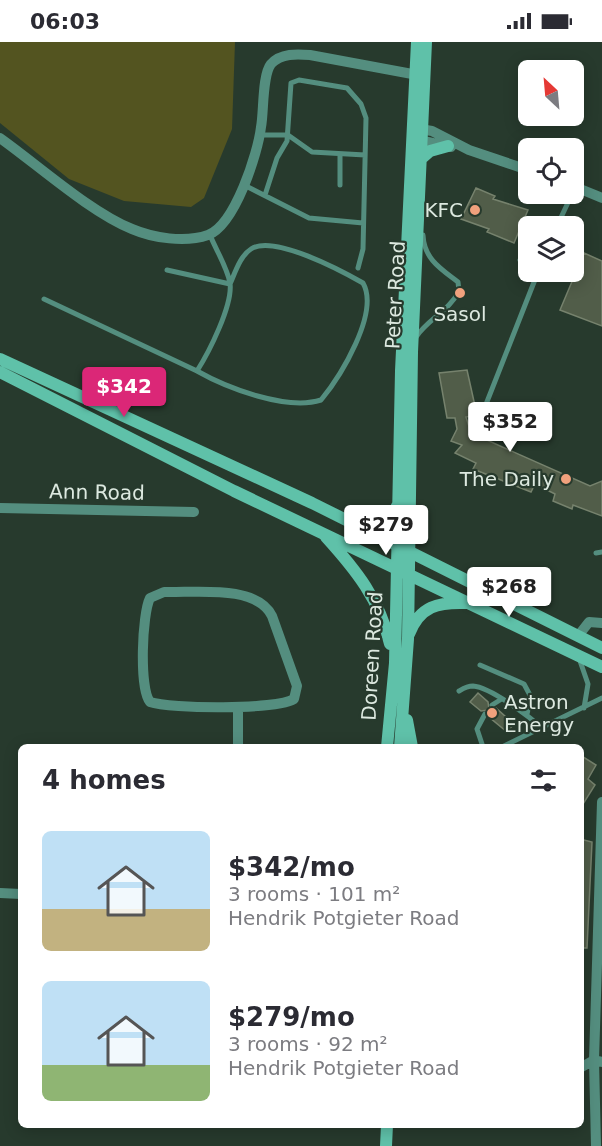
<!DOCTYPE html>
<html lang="en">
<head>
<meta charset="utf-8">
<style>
	:root { --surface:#fff; --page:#f7f7f7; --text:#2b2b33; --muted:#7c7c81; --accent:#db2777 }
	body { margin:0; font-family:"DejaVu Sans",sans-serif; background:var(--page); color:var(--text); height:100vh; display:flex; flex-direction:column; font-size:22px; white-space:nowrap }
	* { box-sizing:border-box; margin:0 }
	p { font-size:20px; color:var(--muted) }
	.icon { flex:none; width:33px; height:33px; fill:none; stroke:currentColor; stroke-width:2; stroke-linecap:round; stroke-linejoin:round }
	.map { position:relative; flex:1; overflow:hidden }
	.drawer { position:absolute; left:18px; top:702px; width:566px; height:384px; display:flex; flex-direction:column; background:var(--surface); border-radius:9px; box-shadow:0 3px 15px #0003 }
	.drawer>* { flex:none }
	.needle { width:39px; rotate:334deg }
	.controls { position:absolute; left:518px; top:18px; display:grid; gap:12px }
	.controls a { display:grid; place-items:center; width:66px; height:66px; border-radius:9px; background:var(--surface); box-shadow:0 3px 15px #0003; font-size:30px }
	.price { position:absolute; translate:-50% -51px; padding:0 14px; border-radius:6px; background:#fff; color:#222; font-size:20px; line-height:39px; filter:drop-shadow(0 2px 3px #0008) }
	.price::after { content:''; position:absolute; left:50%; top:36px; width:18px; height:14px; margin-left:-9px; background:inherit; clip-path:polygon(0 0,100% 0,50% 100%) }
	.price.active { background:var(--accent); color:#fff }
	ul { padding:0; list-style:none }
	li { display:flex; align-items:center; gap:18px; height:150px; padding:0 24px }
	li span { display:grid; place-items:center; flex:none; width:168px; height:120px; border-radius:9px; color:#555 }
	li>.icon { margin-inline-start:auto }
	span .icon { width:72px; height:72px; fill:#fffc; stroke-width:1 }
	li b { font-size:26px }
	h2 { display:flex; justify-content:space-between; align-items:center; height:72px; padding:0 24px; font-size:26px }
	.status { display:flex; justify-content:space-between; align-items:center; height:42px; padding:0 30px; background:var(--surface); direction:ltr }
	.status svg { height:16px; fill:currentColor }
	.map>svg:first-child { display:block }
	.green { fill:#535420 }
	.building { fill:#515d49; stroke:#76826d; stroke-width:1.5 }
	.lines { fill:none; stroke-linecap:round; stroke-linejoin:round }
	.service { stroke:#548e7f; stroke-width:5 }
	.minor { stroke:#548e7f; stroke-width:10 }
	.secondary { stroke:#5fc1a9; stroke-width:12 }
	.poi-dot { fill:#f1a17d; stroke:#273a2d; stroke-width:2 }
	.labels { text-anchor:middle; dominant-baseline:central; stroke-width:4.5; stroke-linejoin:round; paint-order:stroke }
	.poi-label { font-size:20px; fill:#dde9e0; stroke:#273a2d; text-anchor:end }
	.street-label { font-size:20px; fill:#dde9e0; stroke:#273a2d }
</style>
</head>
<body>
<div class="status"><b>06:03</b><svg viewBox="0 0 49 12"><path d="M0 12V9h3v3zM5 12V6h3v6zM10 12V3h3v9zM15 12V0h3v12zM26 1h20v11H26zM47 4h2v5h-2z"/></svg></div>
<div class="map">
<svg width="602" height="1104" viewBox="0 0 602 1104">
	<rect width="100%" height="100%" fill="#273a2d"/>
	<path class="green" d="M0 0H235L232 87 204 156 191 165 124 159 69 137 0 81Z"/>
	<path class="building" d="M476 146 495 154 493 157 528 168 514 201 487 190 489 187 461 177Z
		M584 211 602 219V284L560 268Z
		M467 328 477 373 466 375 471 391 590 444 602 439V474L573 463 572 467 553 459 555 452 535 442 531 450 473 427 476 421 455 411 462 403 451 399 457 387 455 376H447L439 331Z
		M478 651 488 660 489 667 496 666 514 682 507 690 489 675 488 668 481 669 470 660Z
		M580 713 596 723 588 737 595 743 580 767Z
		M580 797 592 800 587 906H580Z"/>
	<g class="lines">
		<path class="service" d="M260 93H288L312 110 365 113
			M244 143 309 176 363 181
			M340 143V112
			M265 153 277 116 287 99 291 41 299 38 347 46 361 62 366 76 363 207 358 226
			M557 184 572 152
			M520 218 528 221
			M167 228 230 242C235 231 240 214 251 207 273 192 342 229 363 241 380 271 340 335 321 358 287 369 227 346 197 329 209 310 233 263 230 241 227 225 216 208 210 193
			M44 257 197 329
			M416 295C428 277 449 269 459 249L458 240C441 227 424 217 423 193
			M483 383 481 375 538 230
			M596 511 602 510
			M579 616 588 642 584 666
			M480 623 524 642 531 655 527 672
			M459 649C464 646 467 644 473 644 490 645 530 675 543 687
			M492 663 500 658
			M483 705 477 687 485 672
			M502 705 602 656"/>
		<path class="minor" d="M414 86 432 89 469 108 528 128
			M0 96C38 123 90 170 132 187 153 196 185 201 208 193 235 183 258 111 261 85 264 70 262 33 271 22 281 11 297 12 310 13L423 34
			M414 97 451 105
			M573 144 602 156
			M0 466 194 470
			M164 550C195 551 256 542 272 574L297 644 294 657C277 668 170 667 150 660 139 646 142 572 150 556Z
			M578 594 589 580 602 581
			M238 705V665
			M0 851 21 852
			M580 1026 594 1018 602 1020
			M596 1104 594 1018 602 760"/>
		<path class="secondary" d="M422 116 430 109 448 104
			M0 317 312 461 602 606
			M0 330 234 449 602 625
			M361 479C377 485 390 481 397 464
			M326 495C356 528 380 558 390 602
			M409 592C420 564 438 560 466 561
			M407 678 412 705
			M387 705 395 621 401 329 417 0
			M400 705 408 597 412 310 426 0
			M386 1104 387 1083"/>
	</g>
	<g class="poi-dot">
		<circle cx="475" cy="168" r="6"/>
		<circle cx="460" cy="251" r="6"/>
		<circle cx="566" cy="437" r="6"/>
		<circle cx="492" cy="671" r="6"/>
	</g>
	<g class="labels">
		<g class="poi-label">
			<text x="463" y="168">KFC</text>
			<text x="460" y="272" text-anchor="middle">Sasol</text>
			<text x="554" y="437">The Daily</text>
			<text x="504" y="660" text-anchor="start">Astron<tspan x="504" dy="23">Energy</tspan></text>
		</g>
		<g class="street-label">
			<text transform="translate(395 253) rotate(-87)">Peter Road</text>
			<text transform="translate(97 450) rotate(1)">Ann Road</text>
			<text transform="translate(372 614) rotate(-87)">Doreen Road</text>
		</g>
	</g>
</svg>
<div class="controls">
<a><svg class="needle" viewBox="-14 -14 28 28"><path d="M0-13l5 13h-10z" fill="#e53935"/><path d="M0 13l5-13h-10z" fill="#7c7c81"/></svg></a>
<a><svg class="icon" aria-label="locate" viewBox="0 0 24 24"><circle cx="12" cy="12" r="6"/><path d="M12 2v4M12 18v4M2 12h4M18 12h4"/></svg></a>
<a><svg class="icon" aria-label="layers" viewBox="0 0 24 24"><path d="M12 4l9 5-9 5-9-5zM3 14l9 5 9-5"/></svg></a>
</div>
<b class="price active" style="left:124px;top:376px">$342</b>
<b class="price" style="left:510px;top:411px">$352</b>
<b class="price" style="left:386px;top:514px">$279</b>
<b class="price" style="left:509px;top:576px">$268</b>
<section class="drawer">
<h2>4 homes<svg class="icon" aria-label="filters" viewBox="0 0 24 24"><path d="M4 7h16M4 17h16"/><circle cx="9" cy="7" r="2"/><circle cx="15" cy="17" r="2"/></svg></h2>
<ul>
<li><span style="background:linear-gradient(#bfe0f5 65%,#c2b280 0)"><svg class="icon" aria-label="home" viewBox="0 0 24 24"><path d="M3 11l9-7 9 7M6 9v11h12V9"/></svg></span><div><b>$342/mo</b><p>3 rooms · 101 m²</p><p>Hendrik Potgieter Road</p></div></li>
<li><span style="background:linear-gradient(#bfe0f5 70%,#8fb573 0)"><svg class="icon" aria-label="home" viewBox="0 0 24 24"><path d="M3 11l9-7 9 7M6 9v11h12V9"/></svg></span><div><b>$279/mo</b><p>3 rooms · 92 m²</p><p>Hendrik Potgieter Road</p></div></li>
</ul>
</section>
</div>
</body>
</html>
